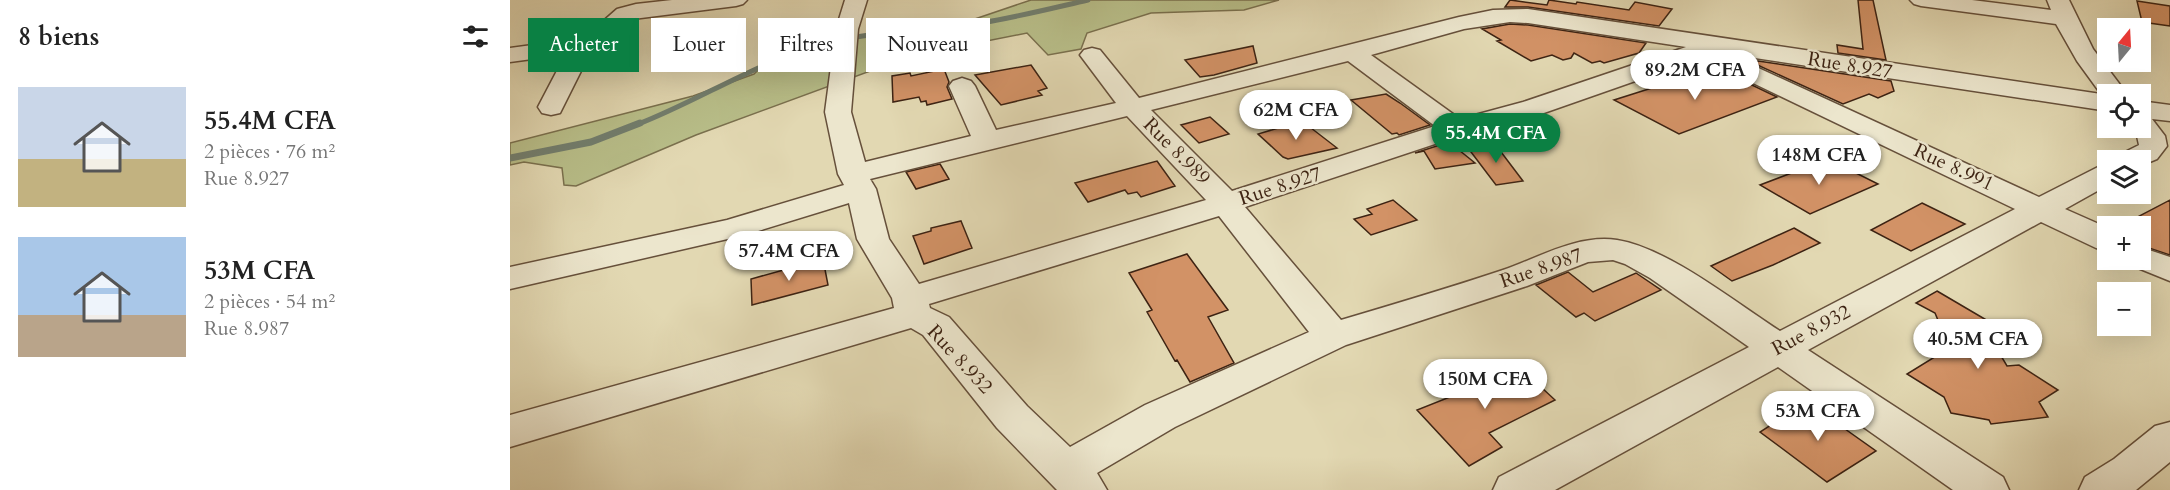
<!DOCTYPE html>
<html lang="fr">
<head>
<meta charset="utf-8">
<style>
	:root { --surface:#fff; --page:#f6f6f6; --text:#222; --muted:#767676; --accent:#0b8043 }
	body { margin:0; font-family:Cardo,serif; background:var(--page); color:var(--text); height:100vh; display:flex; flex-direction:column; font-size:22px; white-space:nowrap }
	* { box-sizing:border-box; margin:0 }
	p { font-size:20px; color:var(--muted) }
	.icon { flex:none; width:33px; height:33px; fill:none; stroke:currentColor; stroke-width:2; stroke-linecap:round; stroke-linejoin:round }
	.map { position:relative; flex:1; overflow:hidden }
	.drawer { display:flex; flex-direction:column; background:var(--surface); width:510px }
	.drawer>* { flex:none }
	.banner { position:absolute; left:18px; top:18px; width:570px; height:54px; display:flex; gap:12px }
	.needle { width:39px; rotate:18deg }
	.controls { position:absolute; left:1587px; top:18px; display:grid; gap:12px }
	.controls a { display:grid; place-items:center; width:54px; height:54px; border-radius:0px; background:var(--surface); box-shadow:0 6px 24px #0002; font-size:30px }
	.price { position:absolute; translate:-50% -51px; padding:0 14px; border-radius:21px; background:#fff; color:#222; font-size:20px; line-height:39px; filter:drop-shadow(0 2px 3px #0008) }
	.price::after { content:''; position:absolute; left:50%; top:36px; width:18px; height:14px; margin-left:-9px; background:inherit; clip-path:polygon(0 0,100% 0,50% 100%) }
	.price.selected { background:var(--accent); color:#fff }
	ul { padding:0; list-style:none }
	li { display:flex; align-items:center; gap:18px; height:150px; padding:0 18px }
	li span { display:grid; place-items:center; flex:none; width:168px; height:120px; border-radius:0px; color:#555 }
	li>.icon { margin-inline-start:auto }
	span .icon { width:72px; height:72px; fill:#fffc; stroke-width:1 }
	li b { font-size:26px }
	h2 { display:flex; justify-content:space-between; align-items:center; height:72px; padding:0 18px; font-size:26px }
	.pill { padding:0 21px; border-radius:0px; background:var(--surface); box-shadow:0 6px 24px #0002; font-size:21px; line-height:54px }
	.pill.selected { background:var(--accent); color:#fff }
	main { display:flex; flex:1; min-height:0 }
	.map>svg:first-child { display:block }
	.green { fill:#b8be89; stroke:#7a704e; stroke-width:1.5 }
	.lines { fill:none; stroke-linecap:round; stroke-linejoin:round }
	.stream-far1 { stroke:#727e6e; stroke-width:5 }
	.stream { stroke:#727e6e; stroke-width:7 }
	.building { fill:#d29266; stroke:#3d2313; stroke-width:1.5 }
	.minor-casing { stroke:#66503b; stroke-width:3 }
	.minor { fill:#ece6cd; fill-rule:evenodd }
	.labels { text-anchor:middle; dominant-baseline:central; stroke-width:5; stroke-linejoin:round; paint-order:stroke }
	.street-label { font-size:20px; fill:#3d2313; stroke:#ece6cd }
</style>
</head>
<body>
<main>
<section class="drawer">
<h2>8 biens<svg class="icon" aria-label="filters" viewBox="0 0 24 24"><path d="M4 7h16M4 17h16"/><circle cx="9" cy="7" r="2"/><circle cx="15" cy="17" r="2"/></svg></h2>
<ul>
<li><span style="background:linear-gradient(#c9d6e8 60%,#c2b280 0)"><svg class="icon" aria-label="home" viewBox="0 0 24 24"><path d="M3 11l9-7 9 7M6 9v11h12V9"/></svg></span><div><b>55.4M CFA</b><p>2 pièces · 76 m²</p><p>Rue 8.927</p></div></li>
<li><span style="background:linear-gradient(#a9c7e8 65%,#b9a48a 0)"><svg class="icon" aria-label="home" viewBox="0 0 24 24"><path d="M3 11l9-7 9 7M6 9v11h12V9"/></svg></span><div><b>53M CFA</b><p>2 pièces · 54 m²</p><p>Rue 8.987</p></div></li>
</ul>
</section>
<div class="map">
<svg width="1660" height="490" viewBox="0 0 1660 490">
	<rect width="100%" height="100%" fill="#e2d8b2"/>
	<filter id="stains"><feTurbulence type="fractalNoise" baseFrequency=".00333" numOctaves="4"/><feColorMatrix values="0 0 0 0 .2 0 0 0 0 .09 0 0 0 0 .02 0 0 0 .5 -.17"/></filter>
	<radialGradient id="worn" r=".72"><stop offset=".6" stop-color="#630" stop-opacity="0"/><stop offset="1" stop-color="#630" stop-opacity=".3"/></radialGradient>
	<path class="green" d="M521 0H769L734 10 641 13 577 33 571 49 538 55 517 33 401 56 186 135 66 186 54 185 52 168 14 162 0 165V143L183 96 244 74 263 55 309 41 453 23Z"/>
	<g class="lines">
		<path class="stream-far1" d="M126 125C189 101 248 61 314 44 365 30 419 31 471 23 507 17 543 8 578 0"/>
		<path class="stream" d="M0 158 81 142 130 123"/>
	</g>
	<path class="building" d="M1000 0 1037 5 1039 0 1066 4 1067 2 1119 10 1125 2 1162 9 1149 26 1018 7H995Z
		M1348 0H1363L1376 60 1328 53 1327 45 1353 49Z
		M1627 1 1660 6V26L1632 22Z
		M1000 24 1018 25 1136 43 1129 53 1094 63 1090 61 1082 63 1064 53 1061 58 1053 60 1042 55 1021 61 987 41 991 40 972 29Z
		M743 46 747 63 704 75 690 77 675 60Z
		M1248 61 1381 81 1384 91 1368 98 1359 94 1333 104 1243 63Z
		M521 65 537 88 528 91 532 95 491 105 465 75Z
		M434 69 439 82 437 87 442 99 417 105 416 101 411 102 409 97 383 102 382 76 400 73 401 76Z
		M1192 72 1207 79 1219 74 1267 97 1169 134 1104 100Z
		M876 94 890 103 920 125 889 135 887 133 882 134 841 100Z
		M700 117 719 134 689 143 671 125Z
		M792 121 827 148 778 159 773 157 748 134Z
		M939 142 965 163 925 169 914 151 905 153Z
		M985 144 1013 181 986 185 958 148Z
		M1318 159 1368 184 1300 214 1250 185Z
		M647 161 665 186 631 197 627 192 618 194 615 190 578 202 565 183Z
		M430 164 439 179 406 189 396 172Z
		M883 200 907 220 861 235 844 219 862 214 857 209Z
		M1660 200V255L1630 245V226L1614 224Z
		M1412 203 1455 224 1401 251 1361 230Z
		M451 221 462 248 414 264 403 236 421 231V228Z
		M1284 228 1310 243 1263 265 1222 281 1201 266Z
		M677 254 718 310 698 317 724 363 680 382 667 360 665 361 637 312 642 310 619 273Z
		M313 259 318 285 242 305 241 279Z
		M1058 272 1083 292 1126 273 1151 290 1085 321 1074 313 1066 317 1026 285Z
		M1427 291 1490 328 1478 334 1497 366 1509 365 1548 390 1529 402 1538 417 1481 424 1479 420 1441 413 1434 397 1397 374 1431 353 1442 354 1425 313 1406 303Z
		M1004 362 1045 400 979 433 992 447 959 466 907 410 950 393 945 388Z
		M1297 402 1366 451 1317 482 1250 432Z"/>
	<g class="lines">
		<defs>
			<path id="minor" d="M162 0H237L233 4 226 6 123 19 89 49 73 67 50 113 41 115 32 113 28 107 50 65 59 54 0 62V48L74 38 107 9 126 4Z
				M335 0H357L348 29 341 112 355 162 461 136 439 86 443 81 452 78 461 81 465 86 486 130 606 103 570 55 574 50 582 48 590 50 629 98 949 17 983 10 1018 9 1591 94 1567 61 1546 24 1411 6 1404 4 1400 0H1462L1541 10 1537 0H1559L1583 49 1617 94H1598V111L1218 54 1529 197 1588 167 1598 164V185L1555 209 1598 228V251L1586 248 1531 222 1298 350 1493 477 1499 490H1443L1268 367 1045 490H983L989 477 1239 347 1140 278 1115 264 1103 260 1078 262 1017 286 836 345 665 427 587 473 597 490H547L487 428 413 335 401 328 0 447V415L384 308 382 298 347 239 339 203 235 235 0 289V267L217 220 334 185 328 174 315 112 326 29ZM1000 22 1018 23 1176 47 1013 102 950 119 861 55 954 29ZM1191 58 1505 209 1270 331C1226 303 1158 248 1107 240 1068 234 1028 258 993 270 939 288 885 304 831 320L735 207 955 134 1031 114ZM838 61 925 126 722 191 641 110ZM617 116 696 200 409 284 379 239 366 189 360 179ZM709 216 799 332 635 405 560 447 517 406 439 317 420 308 419 304Z
				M1630 101 1660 105V121L1642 119 1655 136 1657 146 1647 159 1630 166V160H1607L1611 154 1629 145 1627 136 1621 128H1630Z
				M1630 247 1660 257V281L1618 264 1615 260H1630Z
				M1660 422V462L1626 490H1569L1575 477 1604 459 1645 426Z"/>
		</defs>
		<use href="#minor" class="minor-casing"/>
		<use href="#minor" class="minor"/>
	</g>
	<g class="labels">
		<g class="street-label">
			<text transform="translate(1340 65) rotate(9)">Rue 8.927</text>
			<text transform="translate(667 151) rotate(45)">Rue 8.989</text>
			<text transform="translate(1444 167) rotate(25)">Rue 8.991</text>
			<text transform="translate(770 186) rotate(-18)">Rue 8.927</text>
			<text transform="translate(1031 268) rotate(-19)">Rue 8.987</text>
			<text transform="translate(1301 330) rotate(-28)">Rue 8.932</text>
			<text transform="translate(450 359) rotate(47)">Rue 8.932</text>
		</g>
	</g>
	<rect width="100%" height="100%" filter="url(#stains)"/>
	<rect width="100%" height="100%" fill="url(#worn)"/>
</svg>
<div class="controls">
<a><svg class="needle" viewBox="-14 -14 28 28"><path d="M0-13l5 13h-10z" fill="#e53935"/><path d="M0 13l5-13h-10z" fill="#767676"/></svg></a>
<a><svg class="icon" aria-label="locate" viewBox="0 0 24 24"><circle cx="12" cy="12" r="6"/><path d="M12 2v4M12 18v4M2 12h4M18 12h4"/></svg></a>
<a><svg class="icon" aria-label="layers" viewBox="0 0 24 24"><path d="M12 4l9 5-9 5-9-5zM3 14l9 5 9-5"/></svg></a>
<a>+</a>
<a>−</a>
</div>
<b class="price" style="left:1185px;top:101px">89.2M CFA</b>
<b class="price" style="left:786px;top:141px">62M CFA</b>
<b class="price selected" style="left:986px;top:164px">55.4M CFA</b>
<b class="price" style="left:1309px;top:186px">148M CFA</b>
<b class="price" style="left:279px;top:282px">57.4M CFA</b>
<b class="price" style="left:1468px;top:370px">40.5M CFA</b>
<b class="price" style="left:975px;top:410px">150M CFA</b>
<b class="price" style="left:1308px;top:442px">53M CFA</b>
<div class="banner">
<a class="pill selected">Acheter</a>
<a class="pill">Louer</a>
<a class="pill">Filtres</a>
<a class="pill">Nouveau</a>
</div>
</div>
</main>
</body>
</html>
